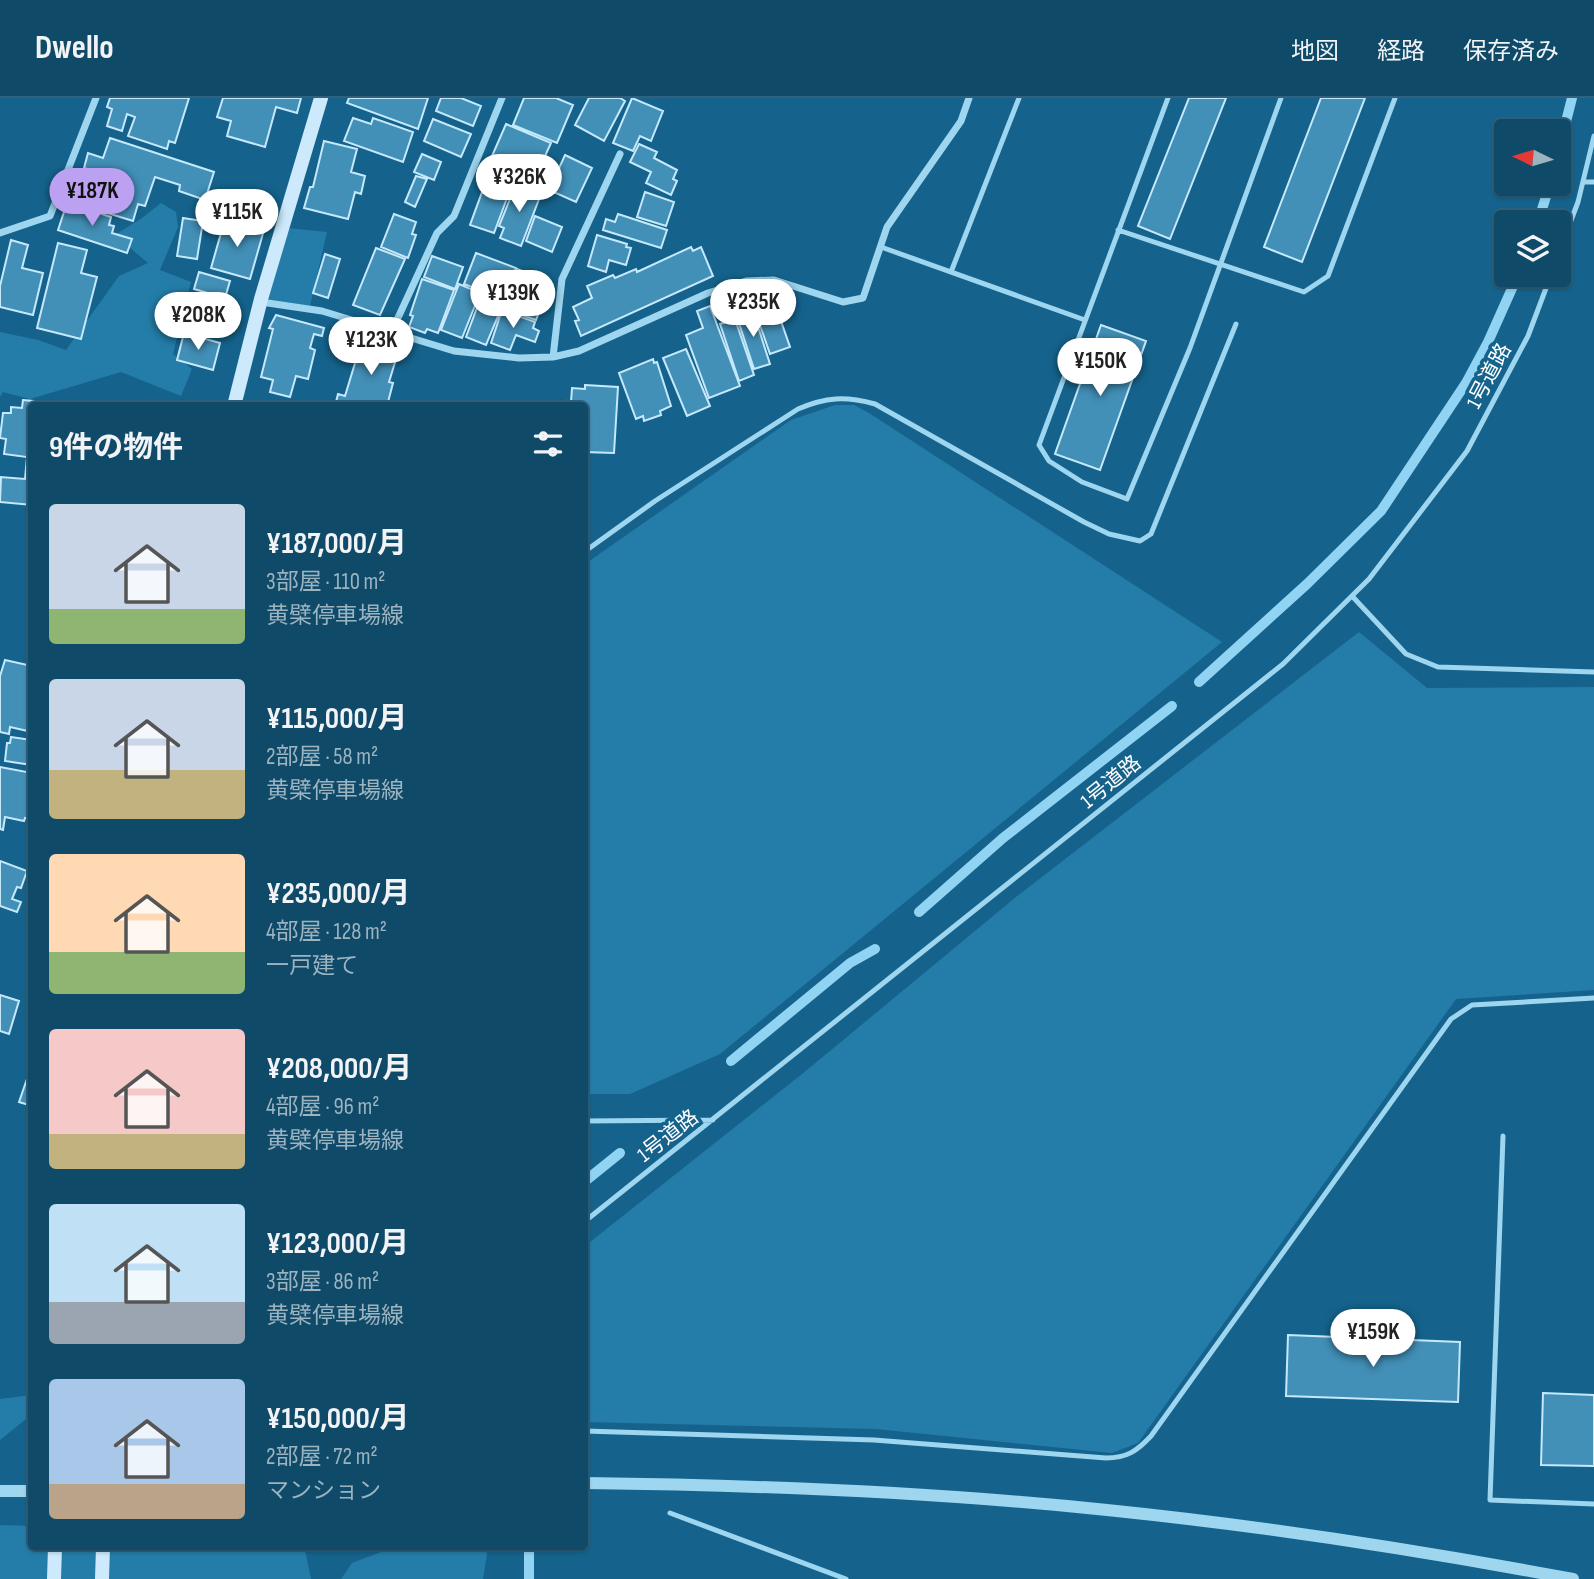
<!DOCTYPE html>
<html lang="ja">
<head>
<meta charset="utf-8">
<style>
	:root { --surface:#104a69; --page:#19516f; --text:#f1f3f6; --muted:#9cb3c0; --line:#30627d; --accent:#bca0f2 }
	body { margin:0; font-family:"Sofia Sans Condensed","Noto Sans JP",sans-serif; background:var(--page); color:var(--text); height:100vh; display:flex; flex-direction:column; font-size:26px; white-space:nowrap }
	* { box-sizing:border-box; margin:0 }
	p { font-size:23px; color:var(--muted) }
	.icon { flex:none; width:38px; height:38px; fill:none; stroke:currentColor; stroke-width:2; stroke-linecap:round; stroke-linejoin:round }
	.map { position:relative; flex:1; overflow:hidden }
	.drawer { position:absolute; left:28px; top:304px; width:560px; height:1148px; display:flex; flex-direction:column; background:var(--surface); border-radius:7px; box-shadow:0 2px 5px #0004,0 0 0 2px var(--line) }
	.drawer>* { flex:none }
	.needle { width:46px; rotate:275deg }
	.fabs { position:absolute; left:1494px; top:21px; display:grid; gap:14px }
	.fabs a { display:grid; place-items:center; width:77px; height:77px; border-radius:7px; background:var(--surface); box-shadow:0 2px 5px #0004,0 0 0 2px var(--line); font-size:35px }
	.price { position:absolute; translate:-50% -60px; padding:0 16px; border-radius:24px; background:#fff; color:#222; font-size:23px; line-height:46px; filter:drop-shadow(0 2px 4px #0008) }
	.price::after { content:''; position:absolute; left:50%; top:42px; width:21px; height:16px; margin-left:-10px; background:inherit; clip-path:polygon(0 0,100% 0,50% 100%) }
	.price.on { background:var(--accent); color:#111 }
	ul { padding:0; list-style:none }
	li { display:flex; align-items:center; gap:21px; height:175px; padding:0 21px }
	li span { display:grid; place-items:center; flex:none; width:196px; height:140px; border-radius:7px; color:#555 }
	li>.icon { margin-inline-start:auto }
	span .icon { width:84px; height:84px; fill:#fffc; stroke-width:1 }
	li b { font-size:30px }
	h2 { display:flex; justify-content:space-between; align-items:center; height:84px; padding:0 21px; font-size:30px }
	header { display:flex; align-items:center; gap:42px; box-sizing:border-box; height:98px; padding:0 35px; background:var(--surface); border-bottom:2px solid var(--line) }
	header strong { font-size:33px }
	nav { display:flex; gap:38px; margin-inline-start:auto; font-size:24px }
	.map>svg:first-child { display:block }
	.green { fill:#247da8 }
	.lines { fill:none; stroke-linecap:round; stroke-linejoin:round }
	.stream { stroke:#90d3f2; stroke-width:10 }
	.building { fill:#428fb7; stroke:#c5e9fb; stroke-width:2 }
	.service { stroke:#9ed5ef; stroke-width:5 }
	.minor { stroke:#9ed5ef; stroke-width:7 }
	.tertiary { stroke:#9ed5ef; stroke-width:12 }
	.secondary { stroke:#cceafb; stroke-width:14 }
	.labels { text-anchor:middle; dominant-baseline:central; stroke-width:7; stroke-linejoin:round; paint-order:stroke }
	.street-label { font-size:21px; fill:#fff; stroke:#15638c }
</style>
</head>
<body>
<header>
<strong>Dwello</strong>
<nav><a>地図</a><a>経路</a><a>保存済み</a></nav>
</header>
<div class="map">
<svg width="1594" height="1481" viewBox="0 0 1594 1481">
	<rect width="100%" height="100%" fill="#15638c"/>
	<path class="green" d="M161 105 176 114 178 129 160 172 191 184 173 256 192 271 181 298 121 274 30 301 3 294 0 299V234L38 242 66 252 119 178 148 165 115 137 142 120Z
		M287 130 327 134 310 208 265 201Z
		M835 307H854L869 315 1222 544 720 956 630 996H585V466L791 322Z
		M1359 534 1427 590 1594 589V892L1456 901 1138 1345 1112 1355 876 1331 585 1324V1148L807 972 1016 799Z
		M31 1297V1317L0 1342V1301Z
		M0 1427 31 1428 32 1449H302L305 1452 311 1481H0Z
		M394 1449H485L487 1456 483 1481H341L352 1465Z"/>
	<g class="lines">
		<path class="stream" d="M1559 51 1572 0
			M1538 124 1550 86
			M1199 584 1307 486 1381 413 1466 285 1488 244 1518 177
			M919 814 1003 740 1172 608
			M731 963 850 865 875 851
			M584 1084 620 1055
			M529 1481V1452"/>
	</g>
	<path class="building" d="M110 0H189L175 45 169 43 167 51 128 38 135 19 127 16 122 33 107 28 112 11 107 9Z
		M223 0H301L297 15 276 9 265 49 227 38 231 23 217 19Z
		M349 0H428L418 31 347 5Z
		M441 0H461L481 8 473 28 436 13Z
		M524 0H556L573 7 557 45 513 27Z
		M589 0H620L625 3 604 43 575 27Z
		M632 0 663 13 651 43 640 38 633 53 613 45Z
		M1189 0H1226L1170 141 1138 128Z
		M1321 0H1365L1302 164 1264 149Z
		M353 20 371 26 373 20 413 34 403 64 344 43Z
		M433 21 471 36 461 59 424 43Z
		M506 26 551 45 540 69 553 74 545 91 518 80 520 75 513 73 515 68 492 58Z
		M110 40 214 74 205 102 179 93 180 87 155 79 145 108 138 106 133 123 85 108 97 74 84 70 88 55 103 60Z
		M324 43 357 51 351 74 365 78 361 96 355 94 348 121 304 110 310 89H313Z
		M639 46 657 54 654 60 677 72 673 81 677 83 671 97 646 85 651 74 630 64Z
		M422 56 441 64 434 82 414 74Z
		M565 57 592 70 576 104 549 92Z
		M489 75 513 84 494 135 470 127Z
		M416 78 427 81 415 109 405 104Z
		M516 86 541 96 521 148 500 140 504 130 499 128Z
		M645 94 674 104 666 128 637 119Z
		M67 105 111 119 109 127 114 128 112 135 132 141 127 155 58 132Z
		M394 116 416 124 412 136 416 137 408 160 381 149Z
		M618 116 667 132 661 150 603 132 606 121 615 124Z
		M535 118 562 129 552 154 526 143Z
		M183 120 203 123 197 161 177 158Z
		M225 121 264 132 250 181 211 170Z
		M597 137 627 146 626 149 631 150 626 167 609 162 606 174 588 168Z
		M11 142 28 147 22 170 43 175 33 217 0 209V188Z
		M58 145 87 152 81 175 97 179 81 241 37 230Z
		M691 149 693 153 701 149 713 178 581 238 575 223 579 222 573 209 592 200 587 188 613 177 615 180 636 171 637 174Z
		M376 150 405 161 380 217 353 207Z
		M476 155 516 170 503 201 464 186Z
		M325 156 340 161 328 200 313 195Z
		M432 158 463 169 455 191 424 179Z
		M517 171 536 178 532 188 547 194 536 222 503 210Z
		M199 174 230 183 225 200 194 191Z
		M422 181 454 192 438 235 427 231 425 235 409 229 413 218 410 217Z
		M459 186 480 195 462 240 441 232Z
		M193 198 224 207 219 224 188 215Z
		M481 199 501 211 486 247 466 239Z
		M774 203 790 249 770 256 754 210Z
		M710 208 740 288 709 300 686 237 703 230 697 213Z
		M752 210 770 266 754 271 736 216Z
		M502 212 535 224 533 230 539 233 535 244 516 237 510 252 491 245Z
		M276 217 324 230 322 238 314 236 310 250 315 252 308 281 296 278 290 299 270 294 273 282 261 279 273 231 269 230Z
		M735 221 754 277 739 283 720 226Z
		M1101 227 1146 243 1100 372 1055 356Z
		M184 235 220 245 213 272 177 262Z
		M362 242 404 255 403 259 397 258 389 284 393 285 387 308H335L338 296 345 298Z
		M686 251 710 308 687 318 663 260Z
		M653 261 654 265 657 264 671 308 660 313 661 317 644 323 643 318 636 321 619 275Z
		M585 287 618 289 614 355 584 354V308H567V303L571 304 572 290 585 291Z
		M23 302 55 305V308H32V407L0 404 1 379 25 381 27 359 4 356 6 341 0 340 3 315H11V309L22 310Z
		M5 562 32 568V634L10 629 9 636 0 634V578Z
		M11 639 32 642V667L5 663 7 645H10Z
		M0 669 32 675 31 721 25 720 24 723 5 719 3 732 0 731Z
		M0 763 27 773 21 790 17 789 12 801 21 804 17 814 0 808Z
		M0 897 19 903 9 936 0 933Z
		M27 981 32 982V1008L19 1004Z
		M1288 1237 1460 1244 1458 1304 1286 1298Z
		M1543 1295 1594 1297V1368L1541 1367Z"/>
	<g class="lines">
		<path class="service" d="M1168 0 1039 347 1049 363 1082 384 1127 401 1190 250 1281 0
			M1583 84H1594
			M1118 132 1304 194 1328 178 1395 0
			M881 149 1085 222
			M1559 154 1578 104 1594 38
			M951 174 1019 0
			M584 454 655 403 798 311C826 299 845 298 875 306L1084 424 1109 436 1140 443 1151 436 1236 226
			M1352 498 1406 556 1438 569 1594 574
			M584 1023 713 1022
			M1503 1038 1490 1402 1594 1406
			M584 1124 1283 566 1369 481 1467 353 1528 238 1551 177
			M584 1333 874 1342 1106 1360C1127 1360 1137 1353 1151 1338L1451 921 1472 907 1594 900
			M670 1415 846 1481"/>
		<path class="minor" d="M0 135 50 118 96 0
			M261 204 322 213 454 253 519 260 553 259 579 253 708 195 746 183 774 182 843 204 863 200 887 129 961 23 969 0
			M391 235 437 135 454 118 502 0
			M553 259 562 181 620 56"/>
		<path class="tertiary" d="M584 1385C759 1387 934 1394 1107 1412 1264 1428 1418 1452 1573 1481
			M0 1393H32"/>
		<path class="secondary" d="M234 308 261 201 321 0
			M54 1481 55 1449
			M102 1481 103 1449"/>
	</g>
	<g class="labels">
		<g class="street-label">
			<text transform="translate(1489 278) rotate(-62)">1号道路</text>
			<text transform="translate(1111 684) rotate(-39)">1号道路</text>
			<text transform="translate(668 1038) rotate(-38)">1号道路</text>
		</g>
	</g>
</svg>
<div class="fabs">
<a><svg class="needle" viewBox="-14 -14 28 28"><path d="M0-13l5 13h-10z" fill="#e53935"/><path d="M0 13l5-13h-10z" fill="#9cb3c0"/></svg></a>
<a><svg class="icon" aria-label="layers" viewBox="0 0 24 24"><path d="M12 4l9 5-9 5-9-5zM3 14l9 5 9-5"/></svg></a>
</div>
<b class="price" style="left:519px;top:116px">¥326K</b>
<b class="price on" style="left:92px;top:130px">¥187K</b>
<b class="price" style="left:237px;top:151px">¥115K</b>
<b class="price" style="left:513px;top:232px">¥139K</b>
<b class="price" style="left:753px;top:241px">¥235K</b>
<b class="price" style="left:198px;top:254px">¥208K</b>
<b class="price" style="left:371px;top:279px">¥123K</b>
<b class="price" style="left:1100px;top:300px">¥150K</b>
<b class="price" style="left:1373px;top:1271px">¥159K</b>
<section class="drawer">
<h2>9件の物件<svg class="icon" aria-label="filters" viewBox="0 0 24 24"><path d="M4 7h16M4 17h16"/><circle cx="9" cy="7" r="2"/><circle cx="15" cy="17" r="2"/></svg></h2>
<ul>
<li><span style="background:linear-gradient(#c9d6e8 75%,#8fb573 0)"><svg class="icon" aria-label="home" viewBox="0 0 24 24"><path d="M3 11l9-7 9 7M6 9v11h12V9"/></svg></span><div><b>¥187,000/月</b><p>3部屋 · 110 m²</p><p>黄檗停車場線</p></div></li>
<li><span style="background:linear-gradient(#c9d6e8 65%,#c2b280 0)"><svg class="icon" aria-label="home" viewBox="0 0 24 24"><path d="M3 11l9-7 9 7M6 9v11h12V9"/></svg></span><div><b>¥115,000/月</b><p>2部屋 · 58 m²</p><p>黄檗停車場線</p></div></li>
<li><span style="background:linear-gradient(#ffd9b3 70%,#8fb573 0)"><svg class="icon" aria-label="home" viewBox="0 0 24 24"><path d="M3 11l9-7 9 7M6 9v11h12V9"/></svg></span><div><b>¥235,000/月</b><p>4部屋 · 128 m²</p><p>一戸建て</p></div></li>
<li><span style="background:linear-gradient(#f6c9c9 75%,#c2b280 0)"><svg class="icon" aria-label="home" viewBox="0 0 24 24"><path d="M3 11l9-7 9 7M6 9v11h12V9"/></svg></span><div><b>¥208,000/月</b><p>4部屋 · 96 m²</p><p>黄檗停車場線</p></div></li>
<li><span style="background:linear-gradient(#bfe0f5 70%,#9aa5b1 0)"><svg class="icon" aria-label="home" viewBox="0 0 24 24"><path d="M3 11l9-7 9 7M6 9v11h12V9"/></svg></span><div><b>¥123,000/月</b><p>3部屋 · 86 m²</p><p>黄檗停車場線</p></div></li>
<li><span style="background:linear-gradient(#a9c7e8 75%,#b9a48a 0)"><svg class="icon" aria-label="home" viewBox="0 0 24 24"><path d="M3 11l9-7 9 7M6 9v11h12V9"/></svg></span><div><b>¥150,000/月</b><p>2部屋 · 72 m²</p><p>マンション</p></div></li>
</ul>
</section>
</div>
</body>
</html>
